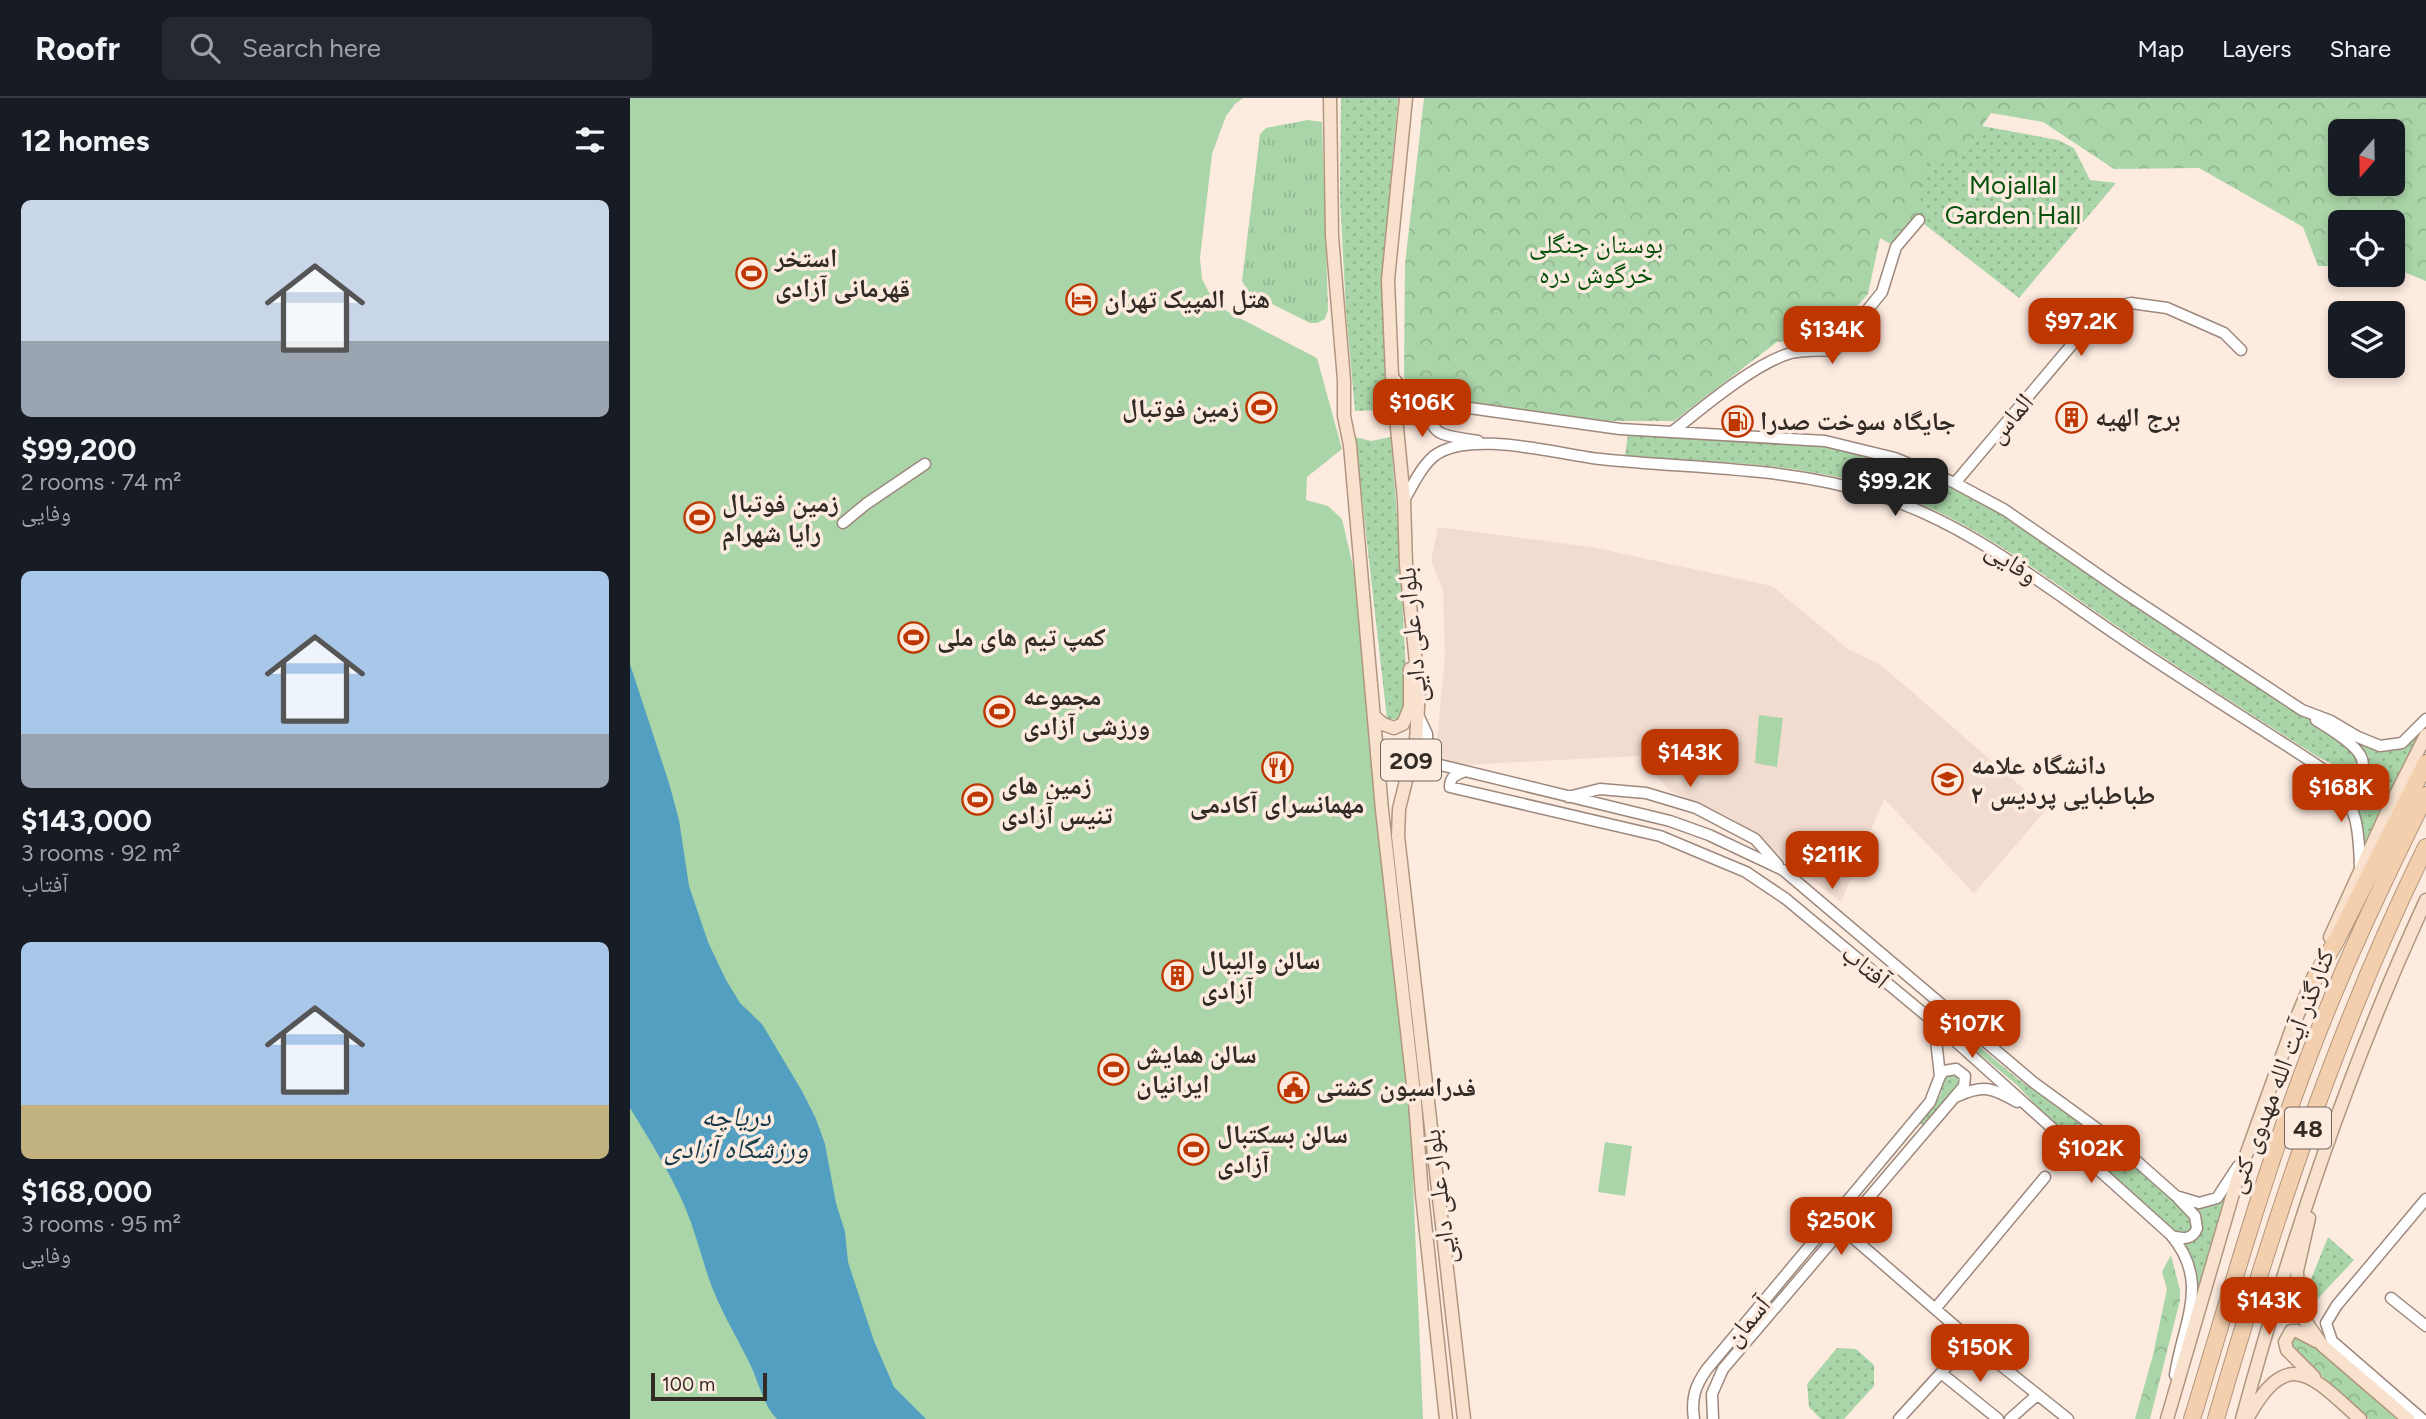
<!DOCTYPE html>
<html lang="en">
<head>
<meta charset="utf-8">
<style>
	:root { --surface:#171b24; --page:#242831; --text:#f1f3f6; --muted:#9ea1a6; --line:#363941; --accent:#be3600 }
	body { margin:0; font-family:Figtree,"Noto Naskh Arabic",sans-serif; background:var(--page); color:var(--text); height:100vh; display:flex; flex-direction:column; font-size:26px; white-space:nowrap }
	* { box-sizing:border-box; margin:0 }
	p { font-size:23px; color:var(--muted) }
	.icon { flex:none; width:38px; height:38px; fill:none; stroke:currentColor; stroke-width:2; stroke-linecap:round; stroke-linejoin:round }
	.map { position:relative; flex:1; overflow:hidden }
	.drawer { display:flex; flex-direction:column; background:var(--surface); width:630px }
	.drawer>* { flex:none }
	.needle { width:46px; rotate:200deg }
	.controls { position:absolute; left:1698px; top:21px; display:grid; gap:14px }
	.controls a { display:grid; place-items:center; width:77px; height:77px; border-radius:10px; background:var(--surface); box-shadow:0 4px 10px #0003; font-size:35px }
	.scale { position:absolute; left:21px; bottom:18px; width:116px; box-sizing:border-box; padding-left:7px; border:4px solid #332b26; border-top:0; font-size:19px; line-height:24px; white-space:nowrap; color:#332b26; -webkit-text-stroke:5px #fdebe0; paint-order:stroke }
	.price { position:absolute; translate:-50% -60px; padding:0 16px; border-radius:14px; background:var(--accent); color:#fff; font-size:23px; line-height:46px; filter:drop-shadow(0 2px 4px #0008) }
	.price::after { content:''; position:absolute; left:50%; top:42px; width:21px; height:16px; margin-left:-10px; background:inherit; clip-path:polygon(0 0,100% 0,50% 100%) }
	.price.active { background:#222; color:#fff }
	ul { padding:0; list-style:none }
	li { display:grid; align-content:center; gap:14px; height:371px; padding:0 21px }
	li span { display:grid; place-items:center; height:217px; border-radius:10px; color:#555 }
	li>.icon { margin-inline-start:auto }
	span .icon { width:126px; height:126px; fill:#fffc; stroke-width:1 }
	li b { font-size:30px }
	h2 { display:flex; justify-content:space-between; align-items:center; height:84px; padding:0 21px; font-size:30px }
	header { display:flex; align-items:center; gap:42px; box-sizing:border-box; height:98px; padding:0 35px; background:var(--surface); border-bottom:2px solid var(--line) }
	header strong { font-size:33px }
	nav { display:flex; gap:38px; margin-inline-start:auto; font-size:24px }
	.search { width:490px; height:63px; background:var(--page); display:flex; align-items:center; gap:18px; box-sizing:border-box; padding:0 24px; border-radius:10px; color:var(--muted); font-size:26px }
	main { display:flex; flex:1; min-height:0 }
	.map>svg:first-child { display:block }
	.education { fill:#f2dcd0 }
	.grass { fill:url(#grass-tufts) }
	.forest { fill:url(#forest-crowns); fill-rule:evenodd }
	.park { fill:url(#park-dots) }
	.pitch { fill:#aad5a8 }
	.water { fill:#539fc1 }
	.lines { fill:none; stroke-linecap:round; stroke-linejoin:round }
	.minor-casing { stroke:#9d887d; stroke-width:13 }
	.major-casing { stroke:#b0967e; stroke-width:15 }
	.highway-casing { stroke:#b0967e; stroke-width:18 }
	.minor { stroke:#fff; stroke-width:10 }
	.major { stroke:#f8e2ce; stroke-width:12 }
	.highway { stroke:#f4cfad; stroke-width:16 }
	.labels { text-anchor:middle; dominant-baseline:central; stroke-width:7; stroke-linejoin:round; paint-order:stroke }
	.shield { fill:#fdebe0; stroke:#70655e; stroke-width:2 }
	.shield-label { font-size:24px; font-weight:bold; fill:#332b26 }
	.park-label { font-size:26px; fill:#06520d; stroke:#fdebe0 }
	.poi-label { font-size:26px; font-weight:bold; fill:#332b26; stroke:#fdebe0; text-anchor:start }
	.street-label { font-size:26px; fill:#332b26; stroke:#fdebe0 }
	.water-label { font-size:28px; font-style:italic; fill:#163948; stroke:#fdebe0 }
</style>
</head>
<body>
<header>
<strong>Roofr</strong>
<div class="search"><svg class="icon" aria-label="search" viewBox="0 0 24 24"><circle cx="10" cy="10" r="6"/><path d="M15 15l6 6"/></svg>Search here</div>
<nav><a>Map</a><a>Layers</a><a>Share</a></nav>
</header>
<main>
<section class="drawer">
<h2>12 homes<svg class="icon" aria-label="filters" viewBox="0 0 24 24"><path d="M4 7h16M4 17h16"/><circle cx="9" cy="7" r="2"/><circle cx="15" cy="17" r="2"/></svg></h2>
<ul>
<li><span style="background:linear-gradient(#c9d6e8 65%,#9aa5b1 0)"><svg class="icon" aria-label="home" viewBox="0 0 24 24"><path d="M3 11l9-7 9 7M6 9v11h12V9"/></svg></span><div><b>$99,200</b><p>2 rooms · 74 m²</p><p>وفایی</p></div></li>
<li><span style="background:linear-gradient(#a9c7e8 75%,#9aa5b1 0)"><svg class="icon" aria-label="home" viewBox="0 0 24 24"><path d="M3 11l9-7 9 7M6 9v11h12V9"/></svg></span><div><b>$143,000</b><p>3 rooms · 92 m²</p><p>آفتاب</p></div></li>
<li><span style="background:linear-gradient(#a9c7e8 75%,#c2b280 0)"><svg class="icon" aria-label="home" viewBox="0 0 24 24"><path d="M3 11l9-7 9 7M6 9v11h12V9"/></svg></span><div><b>$168,000</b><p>3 rooms · 95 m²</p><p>وفایی</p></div></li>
</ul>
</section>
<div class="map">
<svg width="1796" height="1321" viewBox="0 0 1796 1321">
	<defs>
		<pattern id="grass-tufts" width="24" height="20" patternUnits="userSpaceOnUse" patternTransform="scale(1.75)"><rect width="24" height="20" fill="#aad5a8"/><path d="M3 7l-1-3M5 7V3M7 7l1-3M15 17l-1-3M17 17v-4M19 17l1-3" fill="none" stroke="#93b790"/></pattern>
		<pattern id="forest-crowns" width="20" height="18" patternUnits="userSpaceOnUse" patternTransform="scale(1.75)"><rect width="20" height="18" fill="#aad5a8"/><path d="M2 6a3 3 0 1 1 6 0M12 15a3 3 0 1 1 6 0" fill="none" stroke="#93b790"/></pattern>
		<pattern id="park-dots" width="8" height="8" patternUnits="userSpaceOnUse" patternTransform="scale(1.75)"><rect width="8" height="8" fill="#aad5a8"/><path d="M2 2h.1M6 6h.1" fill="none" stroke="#93b790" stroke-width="1.8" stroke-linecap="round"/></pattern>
	</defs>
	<rect width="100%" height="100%" fill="#fdebe0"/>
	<path class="education" d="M808 429 961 449 1142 488 1219 552 1250 566 1417 711 1344 795 1254 701 1211 804 1101 720 1040 693 1009 658 829 667 812 663 806 652 815 558 813 492 801 463Z"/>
	<path class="grass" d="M678 22 692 24 698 212 695 221 687 225H680L622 196 617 192 612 183 630 36 636 30Z"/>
	<path class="forest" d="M794 0H1796V183L1762 169V124H1710V168H1688L1673 129 1569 70 1484 71 1413 24 1361 15 1329 63H1297L1289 122 1266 149 1250 140 1238 196 1197 241 1147 244 1044 323H963L799 298 781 290 774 279 775 166ZM1710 33H1762V86H1710Z
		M1541 1157 1550 1192V1202L1520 1321H1505L1523 1257 1537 1191 1532 1174Z
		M1664 1240H1673L1687 1249 1769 1321H1739L1660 1249V1245Z"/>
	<path class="park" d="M711 0H768L753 168 756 312 725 313 716 212 710 100Z
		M1352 28 1428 42 1444 50 1460 82 1486 85 1389 200 1289 122 1293 69 1297 63H1329Z
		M998 336 1185 347 1254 362 1299 379 1371 416 1702 635 1729 659 1727 668 1718 673 1688 659C1621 616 1554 574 1488 529 1408 474 1340 419 1246 389 1166 364 1078 364 995 358Z
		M725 339 741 343 761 339C766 404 771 469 774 535 775 562 779 595 770 621H757Z
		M1796 627 1732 760 1721 687 1725 680 1735 674 1739 659 1731 648 1718 641C1761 654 1762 659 1796 627Z
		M1315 922H1318L1389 982 1448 1021 1491 1054 1562 1119 1564 1128 1560 1135H1544L1442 1047 1388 988 1314 926Z
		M1323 976 1328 979 1330 986 1293 1027 1289 1025 1310 998 1315 980Z
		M1603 1078 1577 1163 1553 1249 1566 1187 1564 1170 1551 1144 1571 1131C1572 1118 1561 1111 1552 1103L1574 1108Z
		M1698 1139 1724 1162 1680 1209 1677 1191Z
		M1207 1250 1226 1251 1244 1267V1288L1214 1321H1191L1179 1309 1177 1286Z"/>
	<path class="pitch" d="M0 0H613L605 6 596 18 582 56 570 160 572 181 582 200 598 214 687 260 712 351 677 379 676 402 698 408 712 421 732 507 780 1011 793 1321H0Z
		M1129 617 1153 620 1147 669 1125 665Z
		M975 1044 1002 1048 995 1098 968 1094Z"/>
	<path class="water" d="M0 566 39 685 49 722 59 788 78 844 96 882 110 905 132 926 172 993 186 1021 195 1046 206 1105 215 1134 218 1164 244 1243 264 1289 296 1321H147C132 1306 129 1283 119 1264 105 1236 89 1210 79 1181 71 1157 65 1133 55 1109 40 1074 20 1043 0 1010Z"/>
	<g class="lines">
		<defs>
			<path id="minor" d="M762 278 776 294 784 298 825 308 990 331 1195 343 1265 360 1325 385 1375 412 1492 493 1672 612 1701 623 1728 639 1750 648 1772 645 1796 621
				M823 309C818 310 810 311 806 314 796 322 805 333 813 336 824 340 836 341 848 343
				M1042 334C1072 310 1125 265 1161 255 1174 252 1191 253 1205 252L1252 194 1266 149 1289 122
				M1325 385 1472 211 1501 205 1537 210 1594 235 1611 252
				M774 402C783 387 791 369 804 358 839 331 927 356 970 361 1062 371 1157 368 1247 397 1337 425 1410 485 1487 537 1557 585 1630 629 1700 676 1727 710 1729 727 1730 770
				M213 425 236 406 295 366
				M789 619 797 636 798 656 806 666 1040 723 1079 737 1153 772 1403 984 1484 1043 1546 1098 1569 1105 1587 1100 1608 1068
				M1686 622C1698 630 1742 654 1731 671 1724 681 1711 677 1700 676
				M833 674C825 677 820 679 820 689L1030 738 1116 774 1156 801 1304 924 1541 1137C1581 1184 1553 1224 1545 1277
				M938 699 970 691 1016 695 1066 710 1125 741 1148 767
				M1328 998C1353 986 1363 990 1387 1004
				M1214 1132 1341 1242 1269 1321
				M1542 1138C1553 1141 1563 1142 1567 1130L1565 1118 1548 1100
				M1761 1200 1796 1228
				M1305 1211 1415 1079
				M1368 1265 1438 1321
				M1311 1275 1368 1321
				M1064 1321C1061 1300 1065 1288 1077 1271L1300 1004 1310 978 1304 924 1315 910
				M1083 1321 1082 1296 1093 1271 1334 988 1335 978 1326 971 1314 973 1310 978
				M1380 1321 1407 1297
				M1792 1321 1702 1243 1696 1225 1707 1207 1796 1101"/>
			<path id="major" d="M700 0 702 138 714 282V318L720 347 752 712 785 1004 792 1097 816 1321
				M776 0 758 182 762 278 774 402 776 467 789 594 786 642 769 711 768 738 834 1321
				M744 618 753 626 764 630 773 626 780 609V571
				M1700 839 1757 714 1796 637
				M1679 1120 1667 1173 1668 1198 1674 1221 1692 1247 1778 1321
				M1684 1279 1657 1252 1655 1244 1661 1233H1667L1686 1243
				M1537 1321 1607 1082 1661 933 1684 878
				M1612 1321C1661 1142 1718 971 1796 802
				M1617 1321C1658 1247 1681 1277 1730 1321"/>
			<path id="highway" d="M1681 887 1707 841 1796 665
				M1562 1321C1599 1201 1632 1081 1677 963 1711 872 1753 784 1796 697
				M1586 1321C1643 1125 1706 932 1796 749"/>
		</defs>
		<use href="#minor" class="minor-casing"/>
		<use href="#major" class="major-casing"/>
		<use href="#highway" class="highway-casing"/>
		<use href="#minor" class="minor"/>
		<use href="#major" class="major"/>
		<use href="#highway" class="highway"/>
	</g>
	<defs>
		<symbol id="stadium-ring" viewBox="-11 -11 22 22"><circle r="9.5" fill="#fdebe0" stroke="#be3600" stroke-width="1.5"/><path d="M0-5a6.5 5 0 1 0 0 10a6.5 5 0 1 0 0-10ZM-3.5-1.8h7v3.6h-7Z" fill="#be3600"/></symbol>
		<symbol id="hotel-ring" viewBox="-11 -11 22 22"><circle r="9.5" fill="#fdebe0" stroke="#be3600" stroke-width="1.5"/><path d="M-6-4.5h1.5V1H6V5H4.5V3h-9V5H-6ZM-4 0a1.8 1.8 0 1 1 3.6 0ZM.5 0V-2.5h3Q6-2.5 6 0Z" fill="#be3600"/></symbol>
		<symbol id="building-ring" viewBox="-11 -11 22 22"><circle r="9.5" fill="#fdebe0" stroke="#be3600" stroke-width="1.5"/><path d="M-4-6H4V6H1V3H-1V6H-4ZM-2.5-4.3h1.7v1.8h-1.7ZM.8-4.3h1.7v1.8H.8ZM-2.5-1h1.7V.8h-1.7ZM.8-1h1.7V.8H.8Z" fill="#be3600"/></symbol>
		<symbol id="fuel-ring" viewBox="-11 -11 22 22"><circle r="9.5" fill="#fdebe0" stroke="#be3600" stroke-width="1.5"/><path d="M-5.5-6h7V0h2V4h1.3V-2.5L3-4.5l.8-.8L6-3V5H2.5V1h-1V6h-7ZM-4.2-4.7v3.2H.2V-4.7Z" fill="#be3600"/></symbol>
		<symbol id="restaurant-ring" viewBox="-11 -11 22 22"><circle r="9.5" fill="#fdebe0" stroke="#be3600" stroke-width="1.5"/><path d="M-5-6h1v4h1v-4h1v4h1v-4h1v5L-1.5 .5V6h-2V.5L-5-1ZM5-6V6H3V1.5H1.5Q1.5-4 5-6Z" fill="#be3600"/></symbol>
		<symbol id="university-ring" viewBox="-11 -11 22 22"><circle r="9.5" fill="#fdebe0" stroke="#be3600" stroke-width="1.5"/><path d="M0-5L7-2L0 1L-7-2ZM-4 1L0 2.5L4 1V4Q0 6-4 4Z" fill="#be3600"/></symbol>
		<symbol id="civic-ring" viewBox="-11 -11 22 22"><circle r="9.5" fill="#fdebe0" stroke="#be3600" stroke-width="1.5"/><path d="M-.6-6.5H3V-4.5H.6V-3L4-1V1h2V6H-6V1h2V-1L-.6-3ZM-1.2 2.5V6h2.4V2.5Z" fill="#be3600"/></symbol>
	</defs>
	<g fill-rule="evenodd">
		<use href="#stadium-ring" x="104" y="158" width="35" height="35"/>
		<use href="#hotel-ring" x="434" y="184" width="35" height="35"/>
		<use href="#stadium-ring" x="614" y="292" width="35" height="35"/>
		<use href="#building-ring" x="1424" y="302" width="35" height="35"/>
		<use href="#fuel-ring" x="1090" y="306" width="35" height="35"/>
		<use href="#stadium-ring" x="52" y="402" width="35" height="35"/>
		<use href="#stadium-ring" x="266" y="522" width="35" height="35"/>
		<use href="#stadium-ring" x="352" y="596" width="35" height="35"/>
		<use href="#restaurant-ring" x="630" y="652" width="35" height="35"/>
		<use href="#university-ring" x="1300" y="664" width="35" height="35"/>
		<use href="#stadium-ring" x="330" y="684" width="35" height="35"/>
		<use href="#building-ring" x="530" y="860" width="35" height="35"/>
		<use href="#stadium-ring" x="466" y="954" width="35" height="35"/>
		<use href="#civic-ring" x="646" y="972" width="35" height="35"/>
		<use href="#stadium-ring" x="546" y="1034" width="35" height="35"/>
	</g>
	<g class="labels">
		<g class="shield">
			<rect x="751" y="641.5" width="60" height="41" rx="5"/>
			<rect x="1655" y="1009.5" width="46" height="41" rx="5"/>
		</g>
		<g class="shield-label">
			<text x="781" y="662">209</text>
			<text x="1678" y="1030">48</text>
		</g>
		<g class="park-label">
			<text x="1383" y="87">Mojallal<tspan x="1383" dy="30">Garden Hall</tspan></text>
			<text x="966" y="146">بوستان جنگلی<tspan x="966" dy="30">خرگوش دره</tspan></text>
		</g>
		<g class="poi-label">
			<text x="145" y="160">استخر<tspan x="145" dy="30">قهرمانی آزادی</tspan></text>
			<text x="474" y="201">هتل المپیک تهران</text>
			<text x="609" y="310" text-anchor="end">زمین فوتبال</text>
			<text x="1465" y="319">برج الهیه</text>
			<text x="1130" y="323">جایگاه سوخت صدرا</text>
			<text x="92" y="405">زمین فوتبال<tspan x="92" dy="30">رایا شهرام</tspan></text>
			<text x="307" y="539">کمپ تیم های ملی</text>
			<text x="393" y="598">مجموعه<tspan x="393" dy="30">ورزشی آزادی</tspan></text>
			<text x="1341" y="667">دانشگاه علامه<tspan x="1341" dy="30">طباطبایی پردیس ۲</tspan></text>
			<text x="371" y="687">زمین های<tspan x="371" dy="30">تنیس آزادی</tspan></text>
			<text x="647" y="706" text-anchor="middle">مهمانسرای آکادمی</text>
			<text x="571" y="862">سالن والیبال<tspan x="571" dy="30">آزادی</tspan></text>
			<text x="506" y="956">سالن همایش<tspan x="506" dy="30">ایرانیان</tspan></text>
			<text x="686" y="989">فدراسیون کشتی</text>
			<text x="587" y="1036">سالن بسکتبال<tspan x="587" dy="30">آزادی</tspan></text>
		</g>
		<g class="street-label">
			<text transform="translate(1380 320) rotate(-50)">الماس</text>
			<text transform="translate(1382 464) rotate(34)">وفایی</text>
			<text transform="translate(782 537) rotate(-95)">بلوار علی دایی</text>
			<text transform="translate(1236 868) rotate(40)">آفتاب</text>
			<text transform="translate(1650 973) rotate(-69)">کنارگذر آیت الله مهدوی کنی</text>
			<text transform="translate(809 1099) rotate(-97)">بلوار علی دایی</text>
			<text transform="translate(1117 1223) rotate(-50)">آسمان</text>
		</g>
		<g class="water-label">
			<text x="106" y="1018">دریاچه<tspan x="106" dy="32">ورزشگاه آزادی</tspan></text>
		</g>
	</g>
</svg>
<div class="controls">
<a><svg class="needle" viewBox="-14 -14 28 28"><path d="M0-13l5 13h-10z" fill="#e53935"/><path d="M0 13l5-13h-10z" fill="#9ea1a6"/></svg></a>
<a><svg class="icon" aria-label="locate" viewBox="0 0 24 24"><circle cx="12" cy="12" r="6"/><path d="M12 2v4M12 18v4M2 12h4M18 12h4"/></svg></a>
<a><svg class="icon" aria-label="layers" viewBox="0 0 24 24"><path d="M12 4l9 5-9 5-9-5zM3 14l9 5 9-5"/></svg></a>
</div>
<div class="scale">100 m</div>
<b class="price" style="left:1451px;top:260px">$97.2K</b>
<b class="price" style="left:1202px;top:268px">$134K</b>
<b class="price" style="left:792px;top:341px">$106K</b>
<b class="price active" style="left:1265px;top:420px">$99.2K</b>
<b class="price" style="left:1060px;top:691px">$143K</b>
<b class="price" style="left:1711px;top:726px">$168K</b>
<b class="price" style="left:1202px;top:793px">$211K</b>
<b class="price" style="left:1342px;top:962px">$107K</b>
<b class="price" style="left:1461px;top:1087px">$102K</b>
<b class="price" style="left:1211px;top:1159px">$250K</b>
<b class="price" style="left:1639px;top:1239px">$143K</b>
<b class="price" style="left:1350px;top:1286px">$150K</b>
</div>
</main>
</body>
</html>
